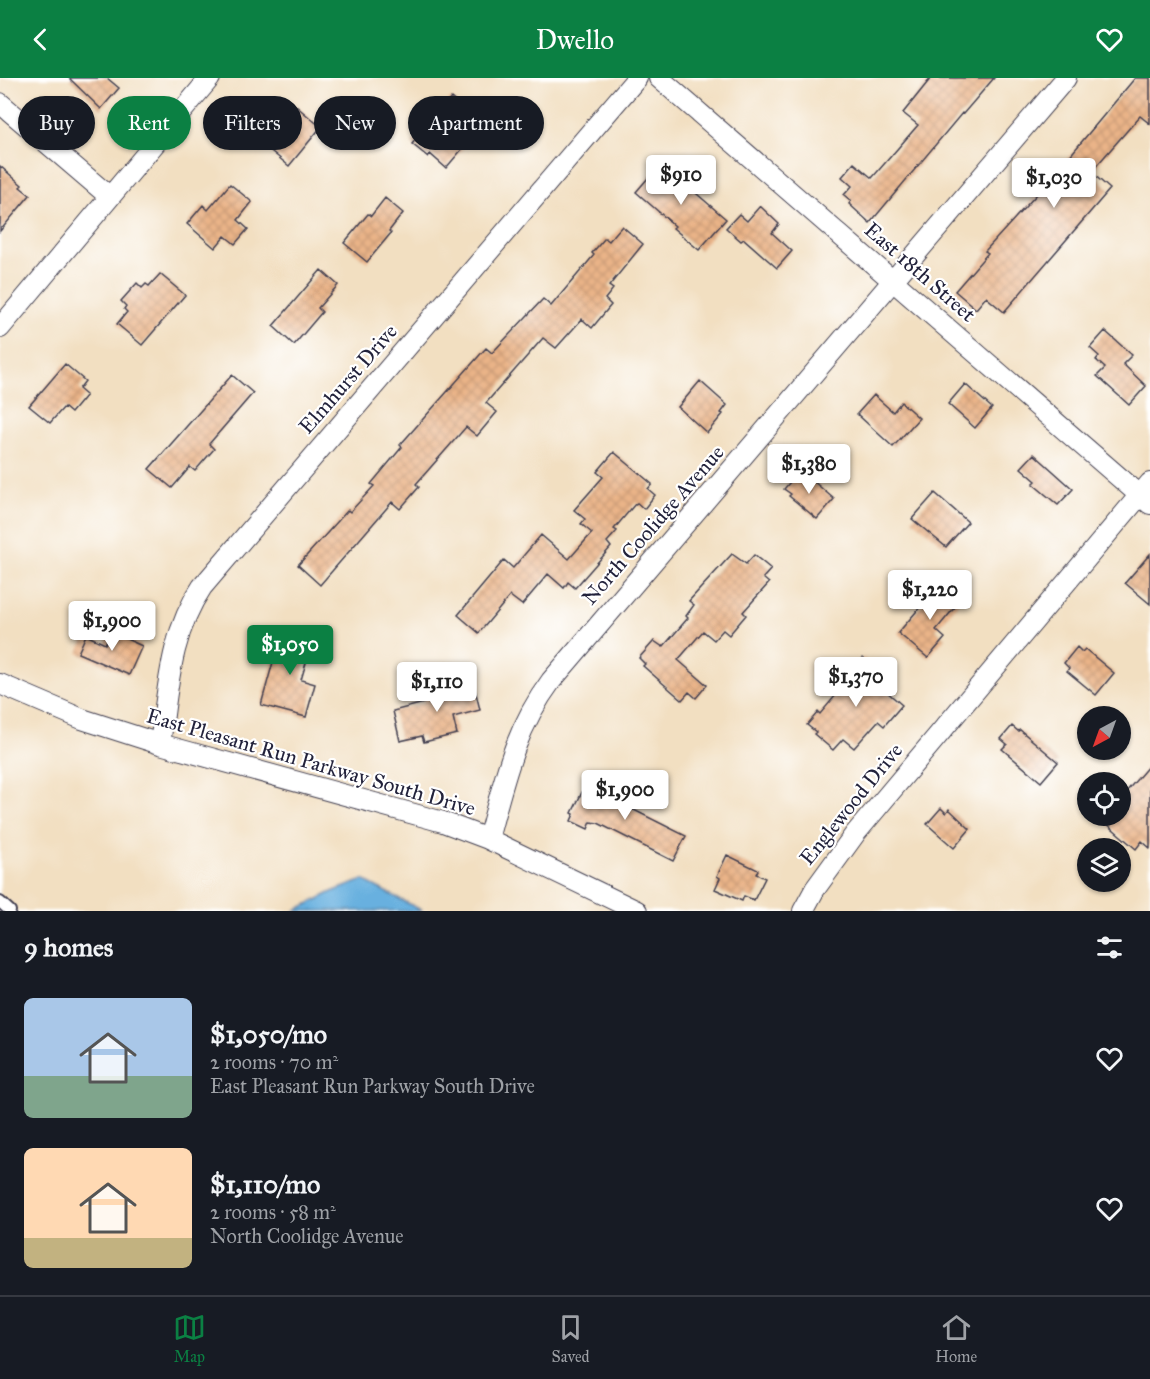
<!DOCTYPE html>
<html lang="en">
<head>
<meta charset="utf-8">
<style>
	:root { --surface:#171b24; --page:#242831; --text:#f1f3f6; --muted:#9ea1a6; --line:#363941; --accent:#0b8043 }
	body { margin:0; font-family:"IM FELL Great Primer",serif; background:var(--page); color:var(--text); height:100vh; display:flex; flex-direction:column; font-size:22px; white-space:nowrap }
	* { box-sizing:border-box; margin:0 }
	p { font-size:20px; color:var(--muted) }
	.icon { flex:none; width:33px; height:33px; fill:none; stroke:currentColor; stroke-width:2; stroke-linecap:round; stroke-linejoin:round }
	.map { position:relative; height:833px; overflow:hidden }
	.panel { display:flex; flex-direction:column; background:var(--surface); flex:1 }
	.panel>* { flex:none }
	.banner { position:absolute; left:18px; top:18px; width:600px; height:54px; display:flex; gap:12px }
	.needle { width:39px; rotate:221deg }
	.tools { position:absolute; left:1077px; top:628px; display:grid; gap:12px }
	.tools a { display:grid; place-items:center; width:54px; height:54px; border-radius:50%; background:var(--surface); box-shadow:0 2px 4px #0004; font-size:30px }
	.price { position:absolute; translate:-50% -51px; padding:0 14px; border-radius:6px; background:#fff; color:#222; font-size:20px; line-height:39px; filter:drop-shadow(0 2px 3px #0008) }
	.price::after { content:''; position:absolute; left:50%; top:36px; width:18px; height:14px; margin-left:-9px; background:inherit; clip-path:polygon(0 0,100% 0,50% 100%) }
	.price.on { background:var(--accent); color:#fff }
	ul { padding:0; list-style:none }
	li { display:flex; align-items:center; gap:18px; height:150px; padding:0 24px }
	li span { display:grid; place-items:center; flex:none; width:168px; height:120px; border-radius:9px; color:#555 }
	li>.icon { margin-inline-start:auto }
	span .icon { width:72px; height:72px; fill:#fffc; stroke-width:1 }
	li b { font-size:26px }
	h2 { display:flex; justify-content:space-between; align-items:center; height:72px; padding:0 24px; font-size:26px }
	.chip { padding:0 21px; border-radius:27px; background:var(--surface); box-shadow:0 2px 4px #0004; font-size:21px; line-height:54px }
	.chip.on { background:var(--accent); color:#fff }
	header { display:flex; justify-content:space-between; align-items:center; height:78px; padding:0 24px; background:var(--accent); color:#fff; font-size:27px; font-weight:600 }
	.menu { display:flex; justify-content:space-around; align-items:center; height:84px; border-top:2px solid var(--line); background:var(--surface); font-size:16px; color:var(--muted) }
	.menu a { display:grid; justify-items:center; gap:3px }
	.menu .on { color:var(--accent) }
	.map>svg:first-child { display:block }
	.water { fill:#68b0df; stroke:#45698d; stroke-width:1.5 }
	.building { fill:url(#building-cross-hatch) }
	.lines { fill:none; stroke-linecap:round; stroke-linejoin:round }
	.lane-casing { stroke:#413e4f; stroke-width:14 }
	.street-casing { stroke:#413e4f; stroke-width:22 }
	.lane { stroke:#fff; stroke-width:10 }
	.street { stroke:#fff; stroke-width:20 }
	.labels { text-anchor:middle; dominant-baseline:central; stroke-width:4.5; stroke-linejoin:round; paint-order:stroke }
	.street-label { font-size:21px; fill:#22223b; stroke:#fff }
</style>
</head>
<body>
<header><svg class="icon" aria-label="back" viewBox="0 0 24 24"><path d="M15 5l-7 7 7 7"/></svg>Dwello<svg class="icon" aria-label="heart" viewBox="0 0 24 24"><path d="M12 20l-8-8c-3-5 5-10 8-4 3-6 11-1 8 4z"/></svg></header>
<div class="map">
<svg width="1150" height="833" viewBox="0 0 1150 833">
	<defs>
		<pattern id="building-cross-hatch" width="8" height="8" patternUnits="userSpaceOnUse" patternTransform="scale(1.5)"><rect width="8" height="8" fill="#eab488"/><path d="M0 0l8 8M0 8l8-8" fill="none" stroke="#c89a76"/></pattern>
	</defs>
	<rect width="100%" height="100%" fill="#fff"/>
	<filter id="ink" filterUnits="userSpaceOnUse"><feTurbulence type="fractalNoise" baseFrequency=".0167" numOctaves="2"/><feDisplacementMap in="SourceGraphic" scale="12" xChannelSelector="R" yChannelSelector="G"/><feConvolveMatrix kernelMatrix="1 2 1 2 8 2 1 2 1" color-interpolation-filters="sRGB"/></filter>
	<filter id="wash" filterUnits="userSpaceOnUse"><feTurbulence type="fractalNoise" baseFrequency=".008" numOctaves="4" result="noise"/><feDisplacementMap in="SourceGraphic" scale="24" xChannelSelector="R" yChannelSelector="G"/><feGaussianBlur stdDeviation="1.35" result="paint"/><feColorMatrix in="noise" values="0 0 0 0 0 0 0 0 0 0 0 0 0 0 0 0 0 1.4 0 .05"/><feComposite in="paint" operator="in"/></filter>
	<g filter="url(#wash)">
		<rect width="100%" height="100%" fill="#f2dfc1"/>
		<path class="water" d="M363 802 423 833H294L332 814Z"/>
		<g id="blocks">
			<path class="building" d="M69 0H107L119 10 101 31Z
				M931 0H994L963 36 962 35 870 145 849 126 851 123 844 117 852 108 842 99 854 85 872 100 918 47 903 35Z
				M1135 0H1150V46L1140 38 1091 94 1110 111 1004 234 986 219 976 231 955 213 988 175 985 173 1048 104Z
				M451 20 466 33 458 42 475 56 446 90 430 76 428 79 412 66Z
				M296 28 321 49 289 88 260 64 280 40 284 43Z
				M661 85 726 141 699 172 673 150 675 148 636 114Z
				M0 88 22 107 20 109 30 117 0 153Z
				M230 106 252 124 238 142 248 151 235 166 225 158 215 170 187 146 203 127 208 132Z
				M385 120 403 135 389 153 391 155 367 184 344 165 368 136 371 138Z
				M760 128 779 146 772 155 792 173 777 190 744 161 741 163 726 150 739 136 747 143Z
				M622 148 643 166 609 208 613 211 605 221 611 227 592 250 582 241 556 270 543 260 486 325 497 334 477 358 466 349 416 406 419 409 400 431 392 424 320 507 298 487 348 432 350 434 374 408 371 406 402 369 400 367 486 270 492 275 543 221 551 228 594 177 592 175 605 160 609 163Z
				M321 192 338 207 318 230 322 234 294 267 273 248Z
				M160 196 185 217 142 267 117 246 127 234 124 231 126 228 121 223 137 205 142 210 146 206 149 208Z
				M1105 253 1132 277 1123 286 1146 308 1129 327 1097 298 1105 290 1096 282 1099 278 1090 270Z
				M65 286 85 303 79 311 86 317 71 335 64 329 50 345 29 328Z
				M232 297 253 315 209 366 214 371 195 393 190 389 172 410 149 391Z
				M700 303 727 327 721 335 723 336 707 355 678 329Z
				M965 306 992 330 975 350 948 326Z
				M874 317 893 334 901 324 919 340 893 369 857 336Z
				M614 374 652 406 648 411 655 417 644 431 637 425 635 426 614 451 617 453 607 464 611 469 575 510 568 504 564 510 548 496 522 527 510 518 479 555 458 537 504 482 513 490 541 457 569 481 592 455 581 446 585 441 574 432 603 399 597 394Z
				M1034 376 1073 411 1058 427 1033 406 1036 403 1021 390Z
				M805 396 834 421 817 441 789 418 791 416 784 411 796 397 801 401Z
				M935 415 968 444 946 469 912 441Z
				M732 476 746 486 754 477 771 491 763 500 769 505 743 534 746 537 729 557 723 552 714 562 703 553 678 582 707 607 696 620 689 614 682 622 643 588 645 586 639 580 654 563 663 569 688 540 686 538 694 527 689 523Z
				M1150 476V526L1125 505Z
				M940 506 960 523 936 552 945 560 928 580 898 555Z
				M282 552 313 561 301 602 315 606 306 639 261 627Z
				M111 554 142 568 129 597 78 575 86 557 105 566Z
				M1077 569 1082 574 1085 571 1114 595 1096 617 1067 593 1069 590 1064 585Z
				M863 580 869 586 871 584 887 597 878 606 902 627 884 648 878 643 854 670 843 661 833 672 814 656 816 654 807 647 818 634 820 636 848 603 845 601Z
				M473 603 480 632 453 639 457 656 424 664 422 658 400 663 393 633 424 625 422 615Z
				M1012 648 1018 653 1020 652 1058 684 1041 704 1002 671 1007 666 1001 661Z
				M1150 686V770L1142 763 1136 771 1098 738H1120V721Z
				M588 702 612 714 610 720 686 758 673 783 598 745 591 744 588 751 571 743 574 736 572 735Z
				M941 730 946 735 949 731 970 751 954 770 927 746Z
				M727 777 758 792 756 796 765 800 754 822 744 818 742 823 715 811 720 800 717 798Z"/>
		</g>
	</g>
	<g filter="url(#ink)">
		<use href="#blocks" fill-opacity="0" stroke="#413e4f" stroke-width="1.5"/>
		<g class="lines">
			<defs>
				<path id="lane" d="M0 824 10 833"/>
				<path id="street" d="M659 0 1150 426
					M0 25 110 119
					M0 250 210 0
					M0 606 82 641 160 666 443 744 488 761 637 833
					M160 666C168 612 170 556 202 509L637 0
					M488 761C504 703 514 653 551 603L1066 0
					M803 833 815 811 855 756 1150 405"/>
			</defs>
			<use href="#lane" class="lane-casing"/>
			<use href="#street" class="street-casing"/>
			<use href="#lane" class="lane"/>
			<use href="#street" class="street"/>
		</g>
	</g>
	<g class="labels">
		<g class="street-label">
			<text transform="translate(920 194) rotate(41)">East 18th Street</text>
			<text transform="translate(348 301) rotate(-49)">Elmhurst Drive</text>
			<text transform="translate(653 447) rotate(-49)">North Coolidge Avenue</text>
			<text transform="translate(311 684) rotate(16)">East Pleasant Run Parkway South Drive</text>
			<text transform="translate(851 726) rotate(-51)">Englewood Drive</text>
		</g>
	</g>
</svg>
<div class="tools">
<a><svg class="needle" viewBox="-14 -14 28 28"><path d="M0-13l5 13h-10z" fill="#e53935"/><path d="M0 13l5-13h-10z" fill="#9ea1a6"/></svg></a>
<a><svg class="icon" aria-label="locate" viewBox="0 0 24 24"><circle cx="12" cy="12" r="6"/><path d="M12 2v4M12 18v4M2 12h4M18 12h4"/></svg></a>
<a><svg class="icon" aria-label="layers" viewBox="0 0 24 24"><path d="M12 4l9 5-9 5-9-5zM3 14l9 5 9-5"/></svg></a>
</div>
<b class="price" style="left:681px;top:128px">$910</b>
<b class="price" style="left:1054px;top:131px">$1,030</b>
<b class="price" style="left:809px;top:417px">$1,380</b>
<b class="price" style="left:930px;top:543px">$1,220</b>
<b class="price" style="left:112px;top:574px">$1,900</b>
<b class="price on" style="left:290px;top:598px">$1,050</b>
<b class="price" style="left:856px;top:630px">$1,370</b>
<b class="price" style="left:437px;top:635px">$1,110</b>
<b class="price" style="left:625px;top:743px">$1,900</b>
<div class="banner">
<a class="chip">Buy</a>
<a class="chip on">Rent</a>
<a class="chip">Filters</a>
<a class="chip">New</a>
<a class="chip">Apartment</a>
</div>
</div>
<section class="panel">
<h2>9 homes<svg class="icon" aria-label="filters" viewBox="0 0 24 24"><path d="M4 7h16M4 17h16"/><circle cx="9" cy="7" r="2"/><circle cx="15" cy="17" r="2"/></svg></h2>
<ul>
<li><span style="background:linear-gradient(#a9c7e8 65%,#7fa58c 0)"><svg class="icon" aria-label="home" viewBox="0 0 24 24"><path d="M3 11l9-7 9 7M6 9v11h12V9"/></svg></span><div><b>$1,050/mo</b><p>2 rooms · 70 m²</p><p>East Pleasant Run Parkway South Drive</p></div><svg class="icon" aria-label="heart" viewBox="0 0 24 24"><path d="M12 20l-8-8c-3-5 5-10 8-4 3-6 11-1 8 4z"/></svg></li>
<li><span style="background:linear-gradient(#ffd9b3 75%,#c2b280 0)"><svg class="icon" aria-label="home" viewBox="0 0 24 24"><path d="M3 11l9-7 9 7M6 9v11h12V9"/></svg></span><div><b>$1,110/mo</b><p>2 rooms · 58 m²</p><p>North Coolidge Avenue</p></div><svg class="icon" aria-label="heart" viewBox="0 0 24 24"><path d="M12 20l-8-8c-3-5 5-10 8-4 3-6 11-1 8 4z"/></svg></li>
</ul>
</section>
<nav class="menu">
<a class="on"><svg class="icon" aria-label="map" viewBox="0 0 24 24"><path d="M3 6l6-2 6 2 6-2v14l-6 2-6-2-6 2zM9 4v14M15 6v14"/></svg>Map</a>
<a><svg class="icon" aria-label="saved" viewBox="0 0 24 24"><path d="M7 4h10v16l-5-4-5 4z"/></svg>Saved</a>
<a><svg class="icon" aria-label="home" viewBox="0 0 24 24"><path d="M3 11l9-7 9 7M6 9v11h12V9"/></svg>Home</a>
</nav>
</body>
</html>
